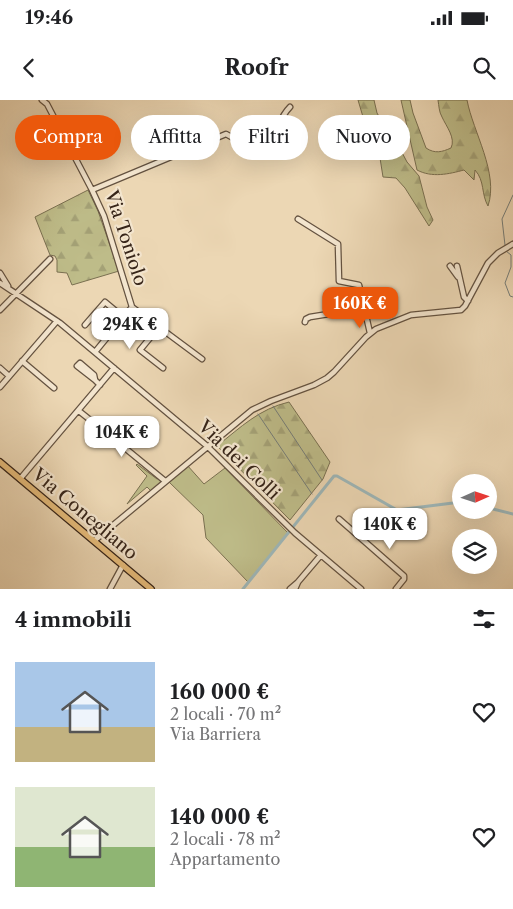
<!DOCTYPE html>
<html lang="it">
<head>
<meta charset="utf-8">
<style>
	:root { --surface:#fff; --page:#f2f2f2; --text:#202124; --muted:#757577; --accent:#ea580c }
	body { margin:0; font-family:"Libre Caslon Text",serif; background:var(--page); color:var(--text); height:100vh; display:flex; flex-direction:column; font-size:19px; white-space:nowrap }
	* { box-sizing:border-box; margin:0 }
	p { font-size:16px; color:var(--muted) }
	.icon { flex:none; width:28px; height:28px; fill:none; stroke:currentColor; stroke-width:2; stroke-linecap:round; stroke-linejoin:round }
	.map { position:relative; height:489px; overflow:hidden }
	.side { display:flex; flex-direction:column; background:var(--surface); flex:1 }
	.side>* { flex:none }
	.top-card { position:absolute; left:15px; top:15px; width:484px; height:45px; display:flex; gap:10px }
	.needle { width:32px; rotate:87deg }
	.tools { position:absolute; left:452px; top:374px; display:grid; gap:10px }
	.tools a { display:grid; place-items:center; width:45px; height:45px; border-radius:50%; background:var(--surface); box-shadow:0 5px 20px #0002; font-size:25px }
	.price { position:absolute; translate:-50% -42px; padding:0 11px; border-radius:10px; background:#fff; color:#222; font-size:16px; line-height:32px; filter:drop-shadow(0 1px 2px #0008) }
	.price::after { content:''; position:absolute; left:50%; top:30px; width:15px; height:11px; margin-left:-8px; background:inherit; clip-path:polygon(0 0,100% 0,50% 100%) }
	.price.active { background:var(--accent); color:#fff }
	ul { padding:0; list-style:none }
	li { display:flex; align-items:center; gap:15px; height:125px; padding:0 15px }
	li span { display:grid; place-items:center; flex:none; width:140px; height:100px; border-radius:0px; color:#555 }
	li>.icon { margin-inline-start:auto }
	span .icon { width:60px; height:60px; fill:#fffc; stroke-width:1 }
	li b { font-size:21px }
	h2 { display:flex; justify-content:space-between; align-items:center; height:60px; padding:0 15px; font-size:21px }
	.tag { padding:0 18px; border-radius:22px; background:var(--surface); box-shadow:0 5px 20px #0002; font-size:18px; line-height:45px }
	.tag.active { background:var(--accent); color:#fff }
	.status { display:flex; justify-content:space-between; align-items:center; height:35px; padding:0 25px; background:var(--surface); direction:ltr }
	.status svg { height:14px; fill:currentColor }
	header { display:flex; justify-content:space-between; align-items:center; height:65px; padding:0 15px; background:var(--surface); font-size:22px; font-weight:700 }
	.map>svg:first-child { display:block }
	.green { fill:#bebc89; stroke:#7a7051 }
	.forest { fill:url(#forest-firs); stroke:#7a7051 }
	.lines { fill:none; stroke-linecap:round; stroke-linejoin:round }
	.stream { stroke:#757d79; stroke-width:1 }
	.canal { stroke:#9eb7b9; stroke-width:3 }
	.minor-casing { stroke:#645240; stroke-width:7 }
	.major-casing { stroke:#372519; stroke-width:8 }
	.minor { stroke:#f3e5ce; stroke-width:4.5 }
	.major { stroke:#e6bc7a; stroke-width:5.5 }
	.labels { text-anchor:middle; dominant-baseline:central; stroke-width:4.5; stroke-linejoin:round; paint-order:stroke }
	.street-label { font-size:18px; fill:#372519; stroke:#f3e5ce }
</style>
</head>
<body>
<div class="status"><b>19:46</b><svg viewBox="0 0 49 12"><path d="M0 12V9h3v3zM5 12V6h3v6zM10 12V3h3v9zM15 12V0h3v12zM26 1h20v11H26zM47 4h2v5h-2z"/></svg></div>
<header><svg class="icon" aria-label="back" viewBox="0 0 24 24"><path d="M15 5l-7 7 7 7"/></svg>Roofr<svg class="icon" aria-label="search" viewBox="0 0 24 24"><circle cx="10" cy="10" r="6"/><path d="M15 15l6 6"/></svg></header>
<div class="map">
<svg width="513" height="489" viewBox="0 0 513 489">
	<defs>
		<pattern id="forest-firs" width="22" height="20" patternUnits="userSpaceOnUse" patternTransform="scale(1.25)"><rect width="22" height="20" fill="#bebc89"/><path d="M5 1l3.5 6h-7zM16 11l3.5 6h-7z" fill="#a4a176"/></pattern>
	</defs>
	<rect width="100%" height="100%" fill="#ecd7b4"/>
	<filter id="stains"><feTurbulence type="fractalNoise" baseFrequency=".004" numOctaves="4"/><feColorMatrix values="0 0 0 0 .2 0 0 0 0 .09 0 0 0 0 .02 0 0 0 .5 -.17"/></filter>
	<radialGradient id="worn" r=".72"><stop offset=".6" stop-color="#630" stop-opacity="0"/><stop offset="1" stop-color="#630" stop-opacity=".3"/></radialGradient>
	<path class="green" d="M137 364 157 379 159 378 162 381 151 391 147 387 127 404 147 376 136 365Z
		M187 365 204 384 225 368 288 433 248 482 206 438 203 415 169 382Z"/>
	<path class="forest" d="M358 0H374L377 13 389 33 398 45 407 62 419 76 427 107 433 120 429 126 405 88 396 78 383 77 380 58 366 27Z
		M401 0H410L413 13 426 48C435 54 442 52 451 48 456 38 446 26 442 17 439 12 439 6 438 0H467C473 32 499 73 488 106 481 94 485 81 475 70L474 80 464 70C449 74 432 78 417 70Z
		M88 90 98 111 119 171 72 185 67 173 57 172V160L55 156 50 155 35 117Z
		M289 302 330 362 323 379 290 420 217 346C241 327 259 309 289 302Z"/>
	<g class="lines">
		<path class="stream" d="M505 145 502 119 513 95
			M506 151 511 155V167L505 183 510 196 513 197
			M273 306 322 380
			M258 314 312 394"/>
		<path class="canal" d="M489 408 513 414
			M243 489 334 376H337L397 410 461 402"/>
		<defs>
			<path id="minor" d="M42 0 47 4 92 90
				M298 119 338 144 339 181 359 185 370 233
				M450 166 458 177
				M457 166 464 197 468 201
				M0 173 8 186
				M0 183 60 223 207 346 295 433 361 489
				M132 207 202 259
				M0 210 50 159
				M305 222 306 219 310 217 341 212 353 206 362 205
				M85 225 105 202 123 217
				M159 227 140 250 163 268
				M95 252 132 207 104 116 92 90 226 34 235 39 242 49C250 49 270 42 274 35 280 24 281 16 290 7
				M22 261 54 288
				M0 268 9 276
				M95 280 77 266 80 263 94 275 95 280 100 285
				M0 287 57 221
				M79 311 89 319
				M91 320 165 381
				M20 379 114 268
				M339 419 404 476V479L396 489
				M94 441 252 310 271 301 314 285 327 278 334 272 366 237 376 229 411 215 461 210 465 206 488 163 498 153 513 144
				M110 489 123 465
				M290 489 297 483
				M295 489 298 482 321 455"/>
			<path id="major" d="M0 362 151 489"/>
		</defs>
		<use href="#minor" class="minor-casing"/>
		<use href="#major" class="major-casing"/>
		<use href="#minor" class="minor"/>
		<use href="#major" class="major"/>
	</g>
	<g class="labels">
		<g class="street-label">
			<text transform="translate(126 138) rotate(72)">Via Toniolo</text>
			<text transform="translate(239 360) rotate(44)">Via dei Colli</text>
			<text transform="translate(85 414) rotate(40)">Via Conegliano</text>
		</g>
	</g>
	<rect width="100%" height="100%" filter="url(#stains)"/>
	<rect width="100%" height="100%" fill="url(#worn)"/>
</svg>
<div class="tools">
<a><svg class="needle" viewBox="-14 -14 28 28"><path d="M0-13l5 13h-10z" fill="#e53935"/><path d="M0 13l5-13h-10z" fill="#757577"/></svg></a>
<a><svg class="icon" aria-label="layers" viewBox="0 0 24 24"><path d="M12 4l9 5-9 5-9-5zM3 14l9 5 9-5"/></svg></a>
</div>
<b class="price active" style="left:360px;top:229px">160K €</b>
<b class="price" style="left:130px;top:250px">294K €</b>
<b class="price" style="left:122px;top:358px">104K €</b>
<b class="price" style="left:390px;top:450px">140K €</b>
<div class="top-card">
<a class="tag active">Compra</a>
<a class="tag">Affitta</a>
<a class="tag">Filtri</a>
<a class="tag">Nuovo</a>
</div>
</div>
<section class="side">
<h2>4 immobili<svg class="icon" aria-label="filters" viewBox="0 0 24 24"><path d="M4 7h16M4 17h16"/><circle cx="9" cy="7" r="2"/><circle cx="15" cy="17" r="2"/></svg></h2>
<ul>
<li><span style="background:linear-gradient(#a9c7e8 65%,#c2b280 0)"><svg class="icon" aria-label="home" viewBox="0 0 24 24"><path d="M3 11l9-7 9 7M6 9v11h12V9"/></svg></span><div><b>160 000 €</b><p>2 locali · 70 m²</p><p>Via Barriera</p></div><svg class="icon" aria-label="heart" viewBox="0 0 24 24"><path d="M12 20l-8-8c-3-5 5-10 8-4 3-6 11-1 8 4z"/></svg></li>
<li><span style="background:linear-gradient(#dfe7d0 60%,#8fb573 0)"><svg class="icon" aria-label="home" viewBox="0 0 24 24"><path d="M3 11l9-7 9 7M6 9v11h12V9"/></svg></span><div><b>140 000 €</b><p>2 locali · 78 m²</p><p>Appartamento</p></div><svg class="icon" aria-label="heart" viewBox="0 0 24 24"><path d="M12 20l-8-8c-3-5 5-10 8-4 3-6 11-1 8 4z"/></svg></li>
</ul>
</section>
</body>
</html>
